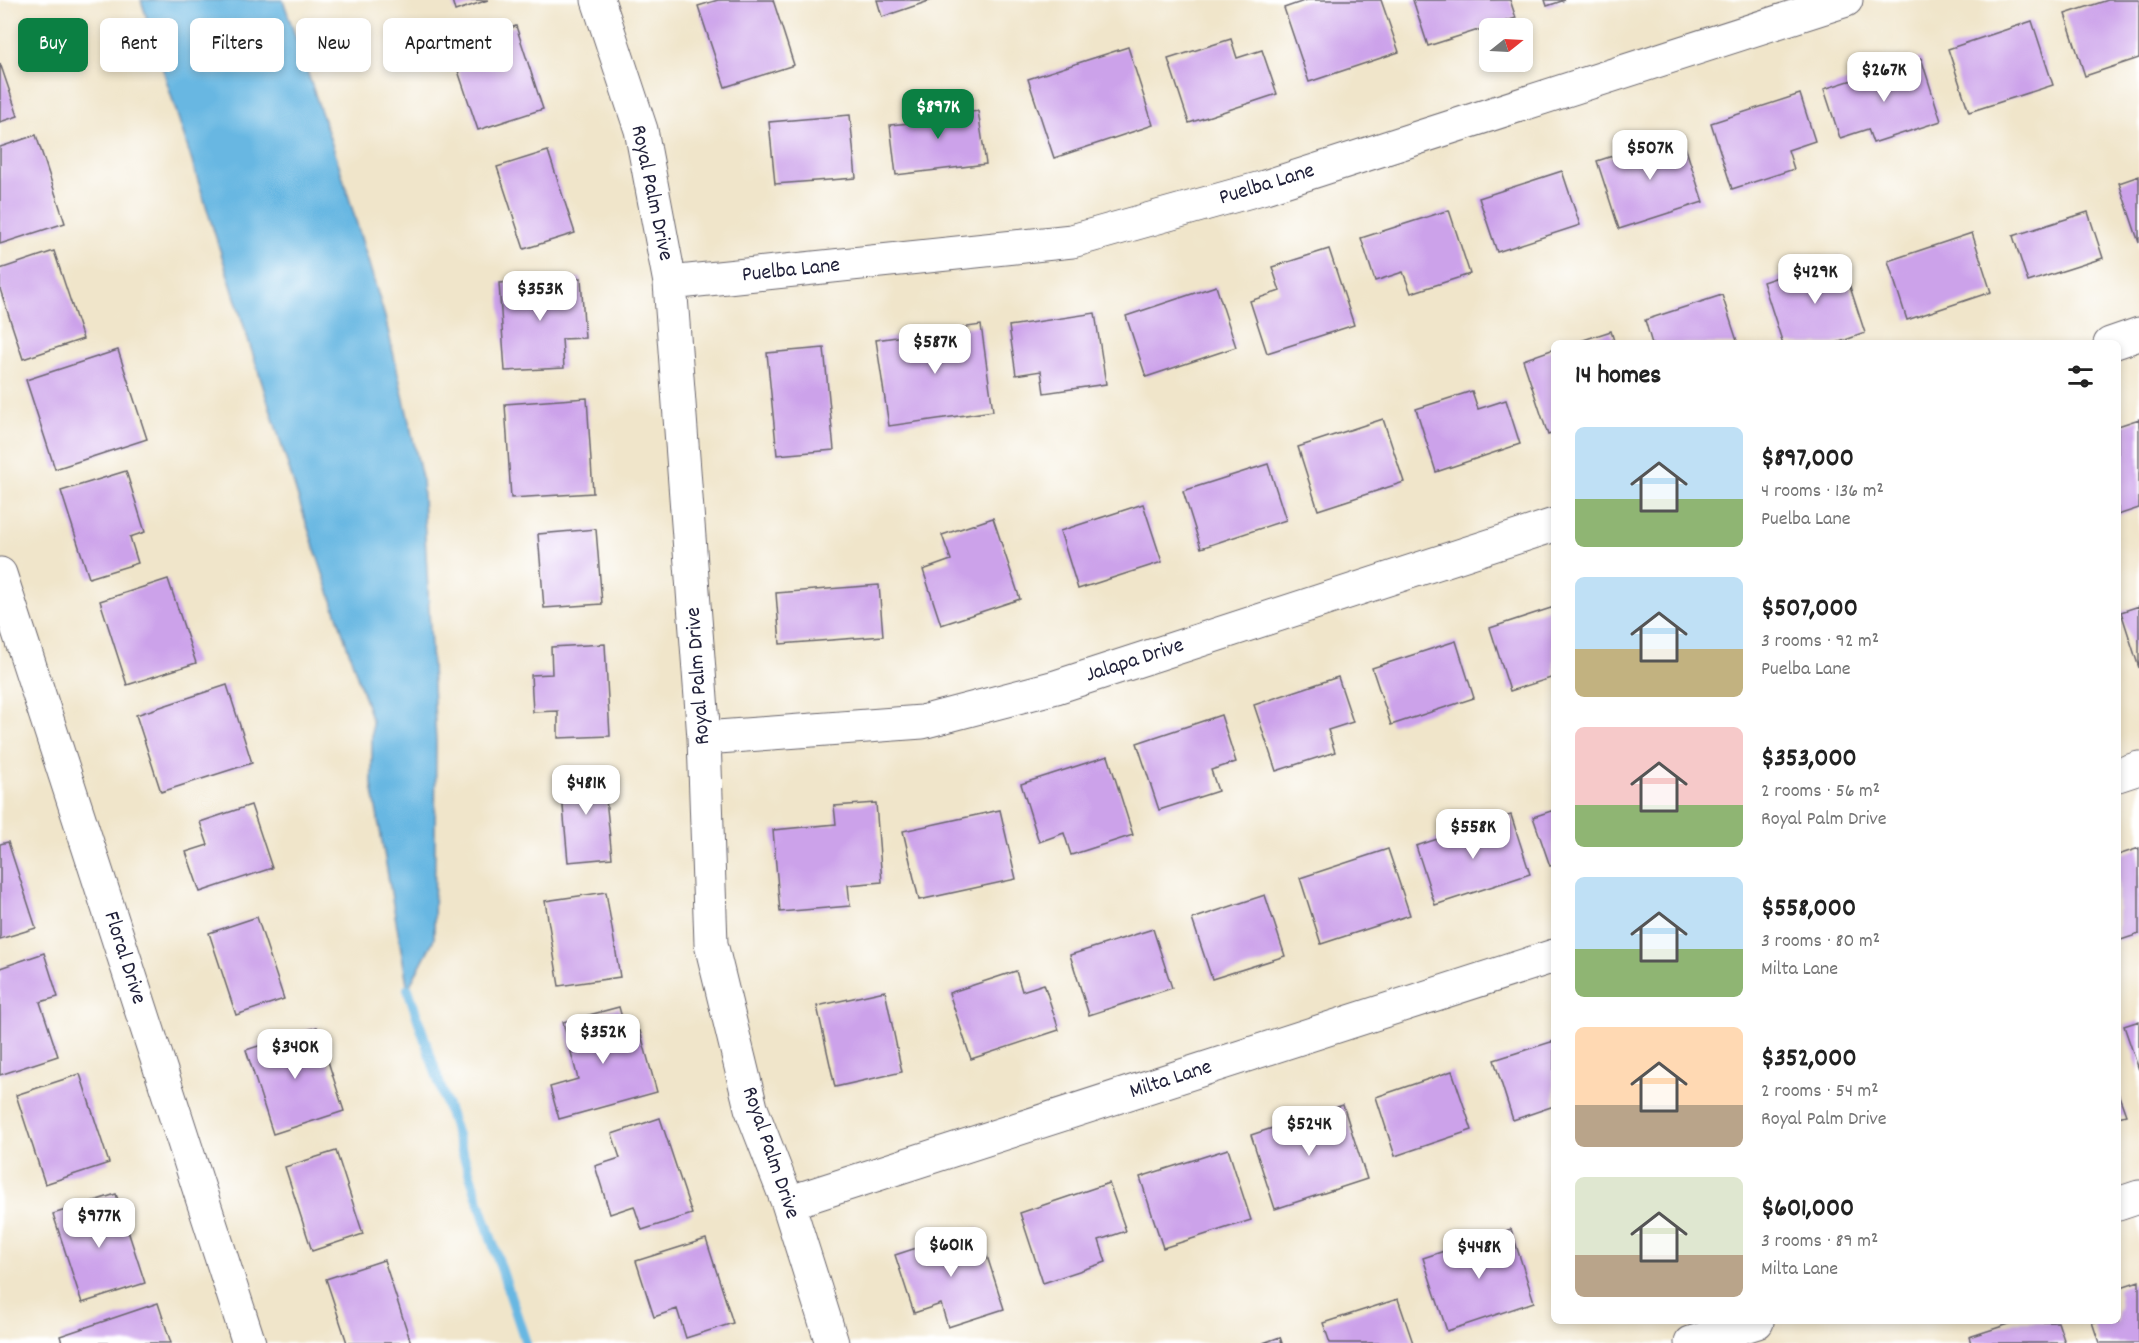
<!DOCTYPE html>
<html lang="en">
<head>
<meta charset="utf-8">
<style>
	:root { --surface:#fff; --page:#f2f2f2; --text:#222; --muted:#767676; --accent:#0b8043 }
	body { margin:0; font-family:Dekko,sans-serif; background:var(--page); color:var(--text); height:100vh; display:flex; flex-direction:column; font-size:22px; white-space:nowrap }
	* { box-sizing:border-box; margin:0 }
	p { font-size:20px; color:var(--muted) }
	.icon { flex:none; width:33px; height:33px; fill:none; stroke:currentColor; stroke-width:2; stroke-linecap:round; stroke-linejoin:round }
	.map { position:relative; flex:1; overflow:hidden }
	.drawer { position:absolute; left:1551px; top:340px; width:570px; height:984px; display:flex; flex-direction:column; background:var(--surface); border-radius:9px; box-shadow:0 3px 9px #0003 }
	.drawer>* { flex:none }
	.hud { position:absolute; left:18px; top:18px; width:570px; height:54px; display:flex; gap:12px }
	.needle { width:39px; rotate:72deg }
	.fabs { position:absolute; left:1479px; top:18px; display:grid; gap:12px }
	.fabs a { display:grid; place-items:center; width:54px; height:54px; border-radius:9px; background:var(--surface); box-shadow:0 3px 9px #0003; font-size:30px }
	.price { position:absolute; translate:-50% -51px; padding:0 14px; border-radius:12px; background:#fff; color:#222; font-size:20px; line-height:39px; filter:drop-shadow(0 2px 3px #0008) }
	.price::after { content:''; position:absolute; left:50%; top:36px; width:18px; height:14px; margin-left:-9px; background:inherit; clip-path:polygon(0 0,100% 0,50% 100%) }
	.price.selected { background:var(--accent); color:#fff }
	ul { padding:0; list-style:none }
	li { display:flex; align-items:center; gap:18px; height:150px; padding:0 24px }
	li span { display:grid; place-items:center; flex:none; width:168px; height:120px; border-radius:9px; color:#555 }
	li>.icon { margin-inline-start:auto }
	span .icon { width:72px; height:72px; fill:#fffc; stroke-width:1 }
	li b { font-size:26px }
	h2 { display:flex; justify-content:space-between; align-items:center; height:72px; padding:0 24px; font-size:26px }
	.pill { padding:0 21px; border-radius:9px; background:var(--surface); box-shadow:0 3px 9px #0003; font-size:21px; line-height:54px }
	.pill.selected { background:var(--accent); color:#fff }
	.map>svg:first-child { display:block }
	.water { fill:#68b7e2; stroke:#456c8e; stroke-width:1.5 }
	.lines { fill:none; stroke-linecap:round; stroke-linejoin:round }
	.stream { stroke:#68b7e2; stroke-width:10 }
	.building { fill:#cca2ea }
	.minor-casing { stroke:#6a666d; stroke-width:35 }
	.minor { stroke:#fff; stroke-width:33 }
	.labels { text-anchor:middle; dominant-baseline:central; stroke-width:4.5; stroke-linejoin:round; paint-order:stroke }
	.street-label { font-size:22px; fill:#22223b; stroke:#fff }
</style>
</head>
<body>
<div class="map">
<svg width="2139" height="1343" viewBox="0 0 2139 1343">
	<rect width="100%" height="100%" fill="#fff"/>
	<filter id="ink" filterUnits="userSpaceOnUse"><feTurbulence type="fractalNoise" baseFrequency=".0167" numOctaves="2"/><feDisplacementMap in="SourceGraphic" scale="12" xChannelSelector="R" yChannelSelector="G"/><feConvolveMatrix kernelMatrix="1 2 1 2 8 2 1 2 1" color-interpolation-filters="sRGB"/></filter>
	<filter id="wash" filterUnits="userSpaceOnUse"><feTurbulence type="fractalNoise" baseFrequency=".008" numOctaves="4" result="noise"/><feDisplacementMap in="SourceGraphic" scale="24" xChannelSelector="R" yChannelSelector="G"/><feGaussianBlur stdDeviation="1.35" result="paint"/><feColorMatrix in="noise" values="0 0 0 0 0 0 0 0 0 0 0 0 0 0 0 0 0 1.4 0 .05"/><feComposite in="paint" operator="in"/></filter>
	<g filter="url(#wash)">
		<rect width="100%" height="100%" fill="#f0e5ca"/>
		<path class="water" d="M141 0H283L339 165 385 317 422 478 436 742 434 939 408 989 372 785V721L303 513Z"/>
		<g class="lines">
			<path class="stream" d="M408 989 526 1343"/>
		</g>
		<g id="blocks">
			<path class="building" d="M452 0H488L455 11Z
				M718 0H773L794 65 725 87 698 6Z
				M877 0H932L882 17Z
				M1307 0H1381L1399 52 1309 82 1284 8Z
				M1413 0H1510L1516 18 1428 46Z
				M1545 0H1565L1547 6Z
				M2108 0H2139V58L2085 76 2065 14Z
				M2032 21 2053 85 1969 112 1948 49Z
				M516 26 543 109 478 130 450 47Z
				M1231 39 1237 58 1262 50 1277 94 1189 123 1168 59Z
				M1128 47 1153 125 1054 158 1028 79Z
				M1921 58 1941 121 1873 143 1868 129 1840 138 1824 89Z
				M0 63 18 116 0 122Z
				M1800 94 1815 141 1788 150 1794 169 1732 189 1711 123Z
				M950 98 951 115 978 111 986 164 896 175 890 125 920 122 918 102Z
				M850 115 856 178 775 184 769 122Z
				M1681 134 1703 202 1619 229 1597 161Z
				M36 135 65 223 0 244V147Z
				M548 151 575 233 524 249 497 167Z
				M1562 171 1580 225 1497 252 1479 198Z
				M2139 176V243L2119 183Z
				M1449 210 1470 274 1411 293 1403 272 1375 281 1361 238Z
				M2088 212 2103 258 2028 282 2013 236Z
				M1972 233 1991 292 1907 320 1888 261Z
				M1329 249 1354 325 1267 353 1250 301 1280 291 1272 267Z
				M54 251 83 339 23 359 0 289V269Z
				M1840 256 1865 333 1834 344H1783L1763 282Z
				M581 278 585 338 562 339 564 368 505 371 499 283Z
				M1216 286 1236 347 1146 377 1126 316Z
				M1722 295 1738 344H1652L1645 320Z
				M1095 313 1106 384 1044 393 1041 371 1016 375 1009 326Z
				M981 325 993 411 889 426 876 340Z
				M1611 331 1615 344H1574V343Z
				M824 348 834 450 777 455 767 353Z
				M1554 349V433L1548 435 1523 360Z
				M118 350 147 439 55 469 26 380Z
				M1472 391 1478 409 1506 400 1520 444 1436 472 1416 409Z
				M587 398 593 493 511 498 505 404Z
				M1383 419 1404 482 1318 510 1298 447Z
				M2139 419V508L2118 515V426Z
				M1268 464 1286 520 1201 548 1183 491Z
				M126 471 145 532 130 537 138 563 89 578 61 491Z
				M1143 504 1162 562 1078 589 1060 531Z
				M993 518 1020 599 941 625 923 570 951 560 942 535Z
				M596 529 602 604 544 608 538 534Z
				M168 579 196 663 127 685 100 601Z
				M879 585 883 636 780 644 776 593Z
				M2139 606V668L2121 612Z
				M1554 607V677L1510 691 1490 628Z
				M1456 641 1474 698 1391 725 1372 668Z
				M605 644 610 736 558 738V711L533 712 531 675 552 674 551 647Z
				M1338 677 1353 722 1328 730 1335 752 1276 771 1254 705Z
				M227 685 252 763 161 792 136 715Z
				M1221 715 1236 762 1211 770 1218 791 1159 810 1137 743Z
				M1108 756 1133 835 1071 855 1064 833 1039 842 1021 784Z
				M603 769 612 858 568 862 560 773Z
				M876 803 882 882 848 885 850 906 780 912 773 830 836 824 834 806Z
				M251 805 272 868 200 892 186 852 208 845 200 822Z
				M1000 810 1016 879 919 900 903 831Z
				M1554 810V865L1550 866 1533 817Z
				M1511 815 1530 874 1435 905 1416 846Z
				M8 842 36 928 0 939V844Z
				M2139 848V934L2118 941V855Z
				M1388 849 1410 915 1321 944 1300 878Z
				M606 892 620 977 559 986 545 901Z
				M1265 895 1285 956 1212 979 1192 919Z
				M257 917 284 999 236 1015 209 933Z
				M1153 929 1172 988 1089 1015 1070 955Z
				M44 953 58 997 40 1002 58 1056 0 1075V968Z
				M1016 971 1022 991 1044 984 1059 1030 971 1059 949 993Z
				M885 991 902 1072 835 1087 817 1006Z
				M619 1007 627 1035 640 1031 657 1092 559 1119 550 1087 578 1079 563 1022Z
				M2139 1021V1070L2124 1026Z
				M317 1027 344 1111 273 1134 246 1050Z
				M1554 1041V1106L1513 1120 1494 1060Z
				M1452 1071 1472 1130 1395 1156 1376 1097Z
				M80 1074 109 1163 45 1184 16 1095Z
				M2118 1093 2126 1115 2118 1117Z
				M1343 1105 1367 1179 1275 1209 1251 1135Z
				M660 1118 692 1214 642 1230 634 1206 610 1214 595 1166 620 1158 612 1134Z
				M1228 1149 1251 1220 1163 1248 1140 1177Z
				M336 1151 363 1234 312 1251 285 1167Z
				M1109 1183 1126 1231 1099 1240 1106 1262 1043 1283 1020 1213Z
				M116 1194 145 1283 82 1303 53 1214Z
				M978 1228 1004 1309 948 1327 941 1304 914 1313 895 1255Z
				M1511 1229 1534 1302 1447 1331 1423 1258Z
				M706 1239 733 1323 686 1338 677 1309 654 1317 636 1261Z
				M384 1260 411 1343H347L326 1279Z
				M2139 1281V1343H2099L2092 1322H2118V1310H2120L2118 1288Z
				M1398 1299 1413 1343H1330L1323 1323Z
				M158 1303 171 1343H62L60 1336Z
				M2015 1322H2058L2065 1343H1971L1969 1337Z
				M1280 1337 1282 1343H1263Z"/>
		</g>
	</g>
	<g filter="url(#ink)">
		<use href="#blocks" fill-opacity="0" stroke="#6a666d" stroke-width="1.5"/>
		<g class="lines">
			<defs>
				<path id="minor" d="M598 0 641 130 670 283 704 738 711 944 751 1108 788 1203 832 1343
					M670 283 1072 241 1265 187 1846 0
					M2110 344 2139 334
					M0 574 249 1343
					M704 738 922 722 1056 687 1554 525
					M2118 775 2139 768
					M788 1203 1554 956
					M2118 1204 2139 1197
					M1691 1343 1757 1322"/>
			</defs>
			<use href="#minor" class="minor-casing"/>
			<use href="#minor" class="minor"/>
		</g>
	</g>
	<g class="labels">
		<g class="street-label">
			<text transform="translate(1267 185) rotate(-17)">Puelba Lane</text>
			<text transform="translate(651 193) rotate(78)">Royal Palm Drive</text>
			<text transform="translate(791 271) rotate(-6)">Puelba Lane</text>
			<text transform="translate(1135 661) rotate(-18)">Jalapa Drive</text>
			<text transform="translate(699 676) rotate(-94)">Royal Palm Drive</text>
			<text transform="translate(124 958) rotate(72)">Floral Drive</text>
			<text transform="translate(1171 1080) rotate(-18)">Milta Lane</text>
			<text transform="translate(770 1153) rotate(71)">Royal Palm Drive</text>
		</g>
	</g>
</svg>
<div class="fabs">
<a><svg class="needle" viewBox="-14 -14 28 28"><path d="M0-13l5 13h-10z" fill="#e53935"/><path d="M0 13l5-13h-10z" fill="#767676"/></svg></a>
</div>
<b class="price" style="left:1884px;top:103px">$267K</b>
<b class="price selected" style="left:938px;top:140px">$897K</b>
<b class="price" style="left:1650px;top:181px">$507K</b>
<b class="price" style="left:1815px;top:305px">$429K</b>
<b class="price" style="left:540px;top:322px">$353K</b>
<b class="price" style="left:935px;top:375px">$587K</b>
<b class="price" style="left:586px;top:816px">$481K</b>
<b class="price" style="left:1473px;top:860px">$558K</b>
<b class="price" style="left:603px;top:1065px">$352K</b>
<b class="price" style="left:295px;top:1080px">$340K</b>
<b class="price" style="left:1309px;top:1157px">$524K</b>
<b class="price" style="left:99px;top:1249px">$977K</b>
<b class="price" style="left:951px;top:1278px">$601K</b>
<b class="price" style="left:1479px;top:1280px">$448K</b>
<div class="hud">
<a class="pill selected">Buy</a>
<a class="pill">Rent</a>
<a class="pill">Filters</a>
<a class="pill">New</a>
<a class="pill">Apartment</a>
</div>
<section class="drawer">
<h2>14 homes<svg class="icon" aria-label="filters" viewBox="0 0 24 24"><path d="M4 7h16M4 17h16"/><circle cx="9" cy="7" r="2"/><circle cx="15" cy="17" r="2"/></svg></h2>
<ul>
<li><span style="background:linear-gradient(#bfe0f5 60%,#8fb573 0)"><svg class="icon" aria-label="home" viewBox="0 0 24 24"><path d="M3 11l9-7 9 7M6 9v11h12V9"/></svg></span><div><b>$897,000</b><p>4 rooms · 136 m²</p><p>Puelba Lane</p></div></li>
<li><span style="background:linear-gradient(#bfe0f5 60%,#c2b280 0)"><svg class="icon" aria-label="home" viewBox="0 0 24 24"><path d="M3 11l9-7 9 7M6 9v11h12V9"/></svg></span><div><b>$507,000</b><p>3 rooms · 92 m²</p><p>Puelba Lane</p></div></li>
<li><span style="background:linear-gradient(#f6c9c9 65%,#8fb573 0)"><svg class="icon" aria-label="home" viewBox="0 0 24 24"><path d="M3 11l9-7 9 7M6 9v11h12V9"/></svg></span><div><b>$353,000</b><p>2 rooms · 56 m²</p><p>Royal Palm Drive</p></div></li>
<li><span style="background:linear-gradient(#bfe0f5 60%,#8fb573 0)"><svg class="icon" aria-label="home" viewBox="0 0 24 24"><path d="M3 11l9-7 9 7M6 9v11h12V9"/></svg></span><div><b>$558,000</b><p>3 rooms · 80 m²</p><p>Milta Lane</p></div></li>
<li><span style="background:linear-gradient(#ffd9b3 65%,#b9a48a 0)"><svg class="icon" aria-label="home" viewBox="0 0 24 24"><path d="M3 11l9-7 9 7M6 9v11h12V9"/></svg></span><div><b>$352,000</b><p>2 rooms · 54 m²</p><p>Royal Palm Drive</p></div></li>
<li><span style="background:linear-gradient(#dfe7d0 65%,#b9a48a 0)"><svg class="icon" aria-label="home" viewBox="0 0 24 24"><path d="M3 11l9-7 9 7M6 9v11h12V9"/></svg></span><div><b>$601,000</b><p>3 rooms · 89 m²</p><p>Milta Lane</p></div></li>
</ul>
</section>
</div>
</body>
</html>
